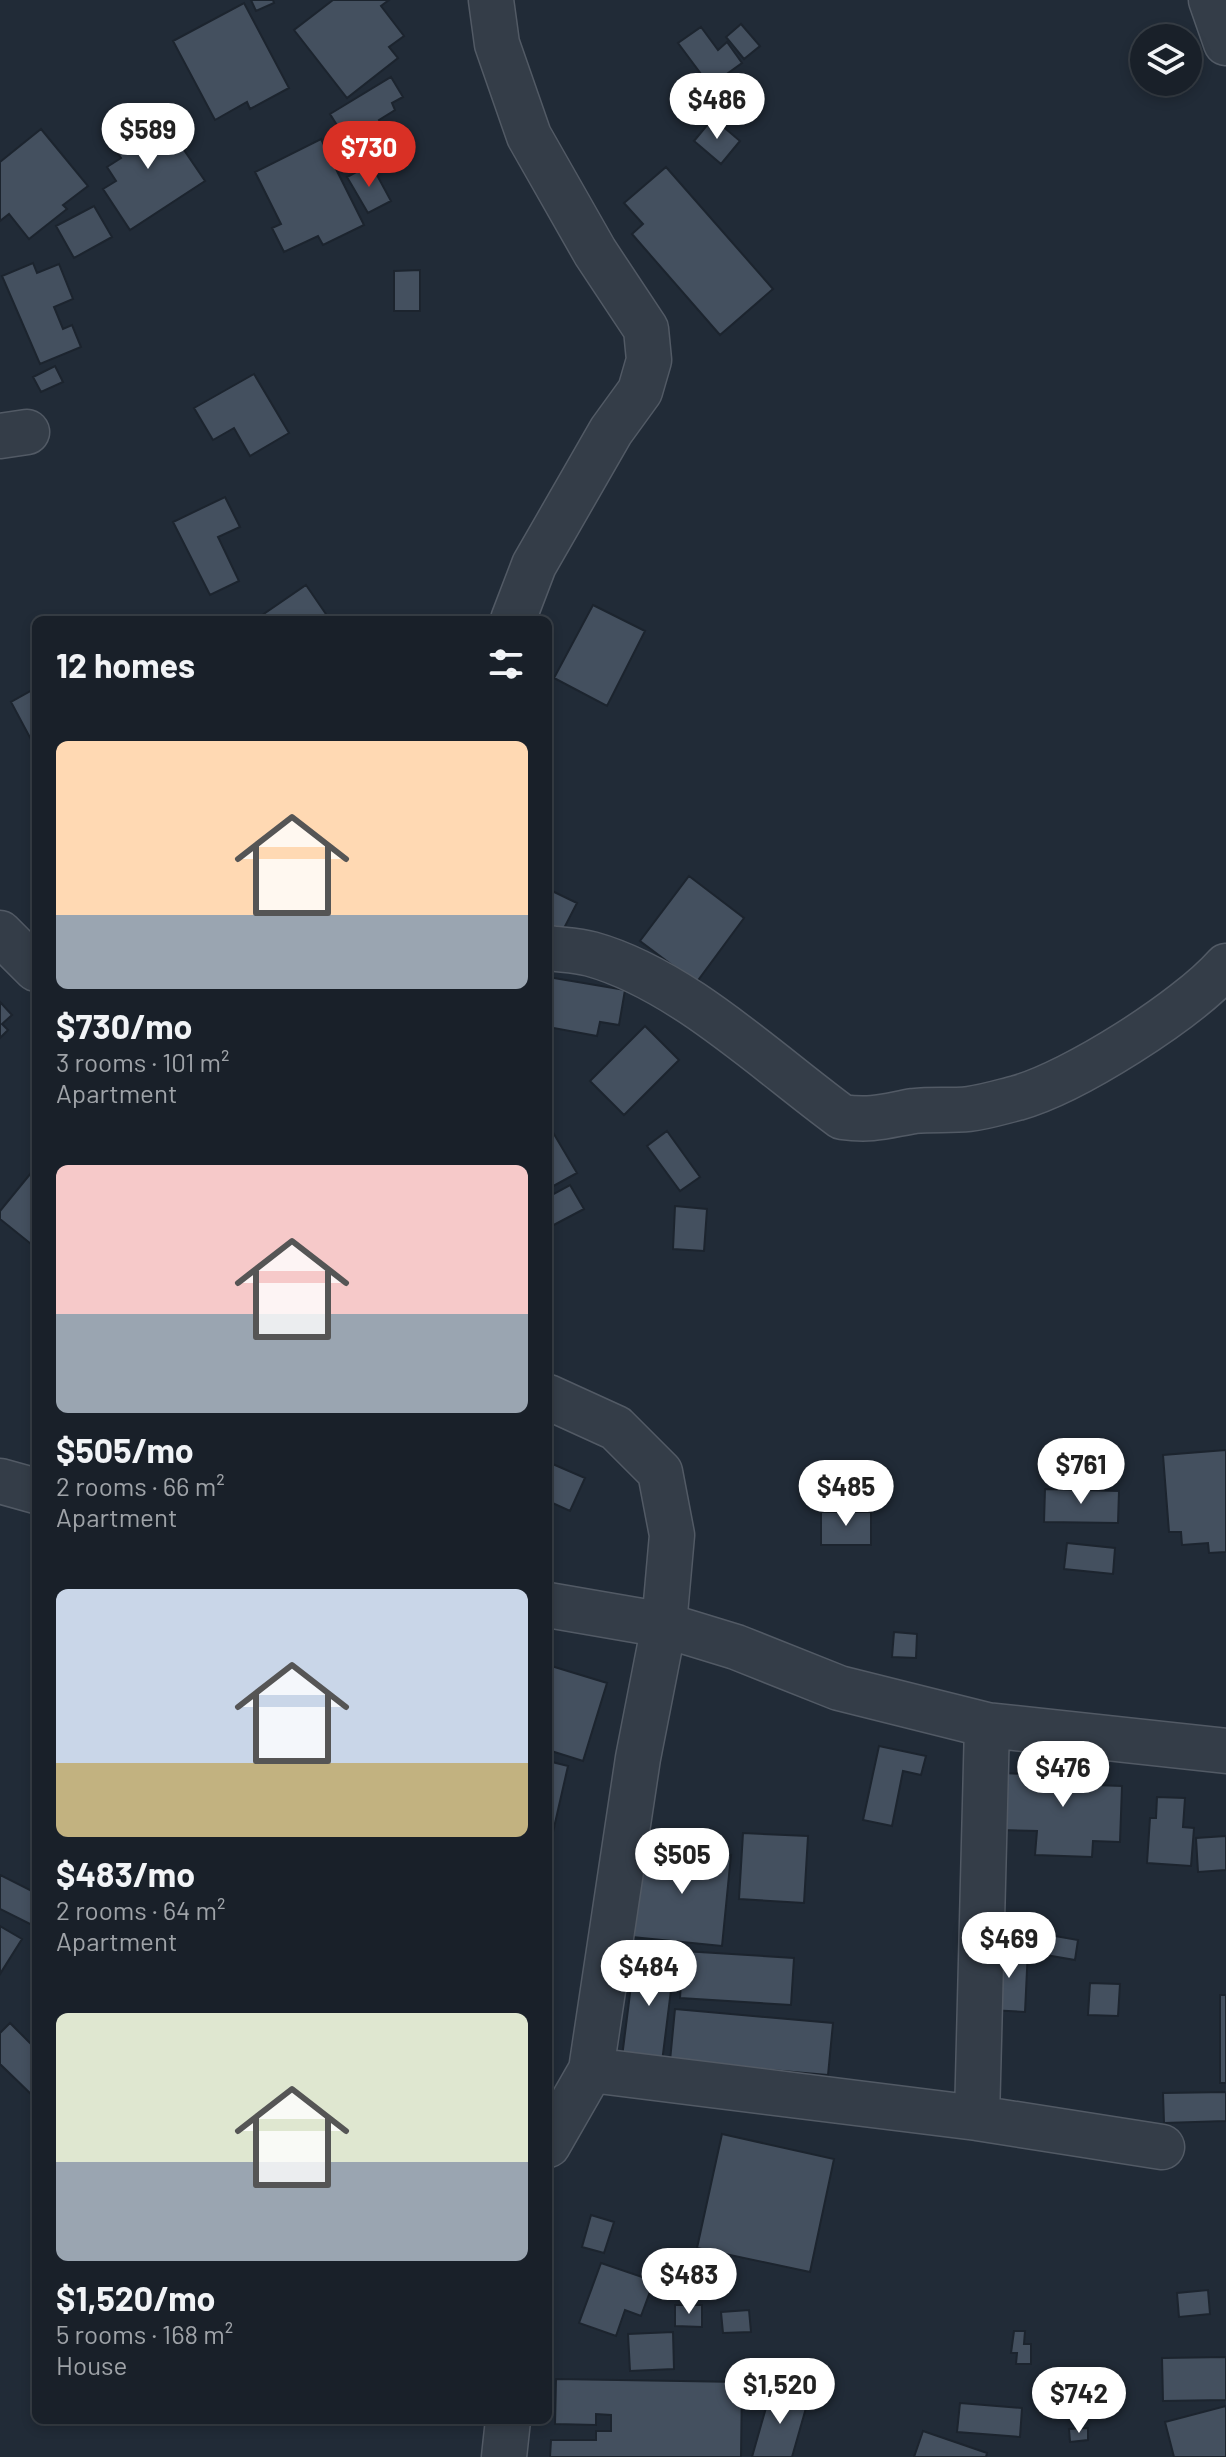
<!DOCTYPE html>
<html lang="en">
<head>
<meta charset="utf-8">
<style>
	:root { --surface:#192029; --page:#262d35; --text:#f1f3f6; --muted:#9fa3a8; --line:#373e46; --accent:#d93025 }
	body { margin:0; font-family:Barlow,sans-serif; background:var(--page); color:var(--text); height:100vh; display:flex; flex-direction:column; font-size:30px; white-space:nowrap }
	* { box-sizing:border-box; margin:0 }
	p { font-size:26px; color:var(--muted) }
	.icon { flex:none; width:44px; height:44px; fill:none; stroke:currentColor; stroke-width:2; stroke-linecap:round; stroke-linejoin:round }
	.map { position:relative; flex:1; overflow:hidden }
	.drawer { position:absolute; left:32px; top:616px; width:520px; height:1808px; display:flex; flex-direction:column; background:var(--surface); border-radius:12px; box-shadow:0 4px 12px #0003,0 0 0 2px var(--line) }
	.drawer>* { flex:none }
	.controls { position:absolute; left:1130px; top:24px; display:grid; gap:16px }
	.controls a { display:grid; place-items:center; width:72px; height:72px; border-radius:50%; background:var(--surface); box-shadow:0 4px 12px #0003,0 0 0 2px var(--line); font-size:40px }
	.price { position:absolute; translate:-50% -68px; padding:0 18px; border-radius:28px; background:#fff; color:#222; font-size:26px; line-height:52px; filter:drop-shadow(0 2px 4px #0008) }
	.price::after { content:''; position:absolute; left:50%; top:48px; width:24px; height:18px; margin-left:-12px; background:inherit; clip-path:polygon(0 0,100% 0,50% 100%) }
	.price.selected { background:var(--accent); color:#fff }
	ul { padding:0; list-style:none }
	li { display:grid; align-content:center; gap:16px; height:424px; padding:0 24px }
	li span { display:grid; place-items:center; height:248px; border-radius:12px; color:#555 }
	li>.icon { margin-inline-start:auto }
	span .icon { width:144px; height:144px; fill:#fffc; stroke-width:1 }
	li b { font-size:34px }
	h2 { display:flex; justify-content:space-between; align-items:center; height:96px; padding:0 24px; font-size:34px }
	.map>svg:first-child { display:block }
	.building { fill:#44505f; stroke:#1c242e; stroke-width:2 }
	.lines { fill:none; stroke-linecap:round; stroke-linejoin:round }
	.street-casing { stroke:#525a65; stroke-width:47 }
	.street { stroke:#343d48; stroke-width:44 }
</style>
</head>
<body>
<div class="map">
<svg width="1226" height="2457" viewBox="0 0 1226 2457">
	<rect width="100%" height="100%" fill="#212b37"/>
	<path class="building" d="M251 0H273L274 3 256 11Z
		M333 0H389L381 6 404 36 389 47 398 58 347 98 294 30Z
		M244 3 289 88 250 109 247 102 215 120 173 41Z
		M741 24 760 46 744 59 726 37Z
		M701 27 718 50 727 42 742 63 710 86 678 43Z
		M391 77 403 97 392 103 395 110 379 120 388 134 355 154 330 114Z
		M138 114 150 133 165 122 205 181 130 230 103 189 116 181 107 167 121 158 105 135Z
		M713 118 740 141 721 164 694 141Z
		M41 129 88 186 63 205 67 209 29 239 9 214 0 221V162Z
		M321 139 364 225 323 245 318 236 284 252 272 228 281 224 255 172Z
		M371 164 391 201 368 213 347 177Z
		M666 167 773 289 720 335 632 234 643 224 624 203Z
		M94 206 112 237 74 258 56 226Z
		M33 263 37 273 59 264 73 299 54 307 63 329 72 325 81 347 40 364 2 276Z
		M420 270V311H394V271Z
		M55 366 63 382 41 392 33 377Z
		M254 374 289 433 250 456 234 428 213 440 194 408Z
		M225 497 240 527 218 537 239 581 210 595 173 522Z
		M306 585 330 620H255Z
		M593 605 645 631 607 706 554 678Z
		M36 688V744L34 745 11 702Z
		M689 876 744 918 696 983 640 941Z
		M548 889 577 903 560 936 548 930Z
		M548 977 625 990 619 1025 600 1022 597 1036 548 1027Z
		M0 1002 12 1015 2 1024 8 1030 0 1038Z
		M645 1026 679 1060 624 1115 590 1081Z
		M548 1124 577 1173 548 1189Z
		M667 1131 700 1177 680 1191 647 1146Z
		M31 1173 36 1177V1248L0 1219V1211Z
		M570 1185 584 1209 548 1228V1197Z
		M675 1206 707 1209 704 1251 673 1249Z
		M1226 1450V1552L1209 1553 1208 1543 1182 1545 1181 1532H1169L1163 1455Z
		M548 1462 585 1478 570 1511 548 1501Z
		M1045 1489 1119 1491 1118 1523 1044 1522Z
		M821 1512H871V1545H821Z
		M1067 1543 1115 1548 1113 1574 1064 1569Z
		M894 1632 917 1634 916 1658 892 1657Z
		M548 1665 607 1683 583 1761 548 1750Z
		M879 1746 926 1756 921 1775 903 1771 892 1826 863 1820Z
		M548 1761 568 1766 548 1854Z
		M1046 1763 1096 1766V1785L1122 1786 1120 1842 1093 1841 1092 1857 1035 1855 1037 1831 1001 1830 1003 1773 1046 1775Z
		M1157 1797 1185 1798 1183 1827 1194 1828 1191 1866 1147 1863 1150 1818H1156Z
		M743 1833 808 1836 804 1903 739 1899Z
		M1226 1836V1870L1198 1872 1196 1838Z
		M641 1846 731 1855 722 1946 632 1937Z
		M0 1875 36 1893V1917L32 1925 0 1909Z
		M0 1926 22 1939 0 1974Z
		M1038 1933 1078 1940 1075 1960 1034 1953Z
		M993 1947 1028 1949 1025 2012 989 2010Z
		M683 1951 794 1958 791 2005 680 1998Z
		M635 1954 675 1958 662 2062 622 2057Z
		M1090 1983 1120 1984 1118 2016 1088 2015Z
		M1220 1995H1226V2083H1220Z
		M675 2009 833 2023 828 2075 670 2061Z
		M10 2023 36 2049V2091L32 2095 0 2064V2033Z
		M1226 2092V2121L1164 2123 1163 2093Z
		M722 2134 834 2159 810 2272 697 2248Z
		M591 2215 614 2222 604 2253 582 2247Z
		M601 2263 654 2281 641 2316 625 2310 616 2336 579 2323Z
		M1208 2290 1210 2314 1179 2317 1177 2293Z
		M675 2305H702V2327L675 2326Z
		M749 2310 751 2332 723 2333 721 2312Z
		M1014 2331H1025L1024 2344H1031V2364H1016L1017 2353H1011Z
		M673 2332 674 2369 630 2371 628 2334Z
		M1226 2357V2400L1163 2401 1162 2358Z
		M556 2379 742 2382 741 2457H550L551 2440H596V2431H611V2415L596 2414V2425L555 2424Z
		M771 2390 808 2401 792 2457H752Z
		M960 2403 1022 2408 1020 2437 957 2432Z
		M1226 2406V2457H1174L1165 2422Z
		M1088 2428V2440L1070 2442 1069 2429Z
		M923 2431 987 2453 986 2457H914Z"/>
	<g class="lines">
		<defs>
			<path id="street" d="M491 0 497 44 529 136 595 252 646 329 649 360 640 391 611 431 534 565 513 620
				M1211 0 1226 43
				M0 436 27 432
				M0 933 36 969
				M548 948C562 950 577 950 591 954 681 979 767 1062 842 1117 873 1121 885 1116 914 1111 932 1109 951 1111 969 1109 985 1107 1001 1102 1017 1098 1074 1082 1186 1011 1226 966
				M548 1397 616 1428 660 1472 672 1535 664 1625 638 1758 591 2070 548 2145
				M0 1481 36 1491
				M548 1605 664 1625 736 1647 839 1688 987 1725 1226 1751
				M591 2070 977 2118 1162 2147
				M977 2118 987 1725
				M504 2457 508 2420"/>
		</defs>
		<use href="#street" class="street-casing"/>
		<use href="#street" class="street"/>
	</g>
</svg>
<div class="controls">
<a><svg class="icon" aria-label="layers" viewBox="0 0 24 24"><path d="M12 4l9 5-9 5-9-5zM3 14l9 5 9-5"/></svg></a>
</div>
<b class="price" style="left:717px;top:141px">$486</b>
<b class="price" style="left:148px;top:171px">$589</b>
<b class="price selected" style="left:369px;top:189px">$730</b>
<b class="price" style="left:1081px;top:1506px">$761</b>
<b class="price" style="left:846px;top:1528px">$485</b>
<b class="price" style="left:1063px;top:1809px">$476</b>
<b class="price" style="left:682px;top:1896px">$505</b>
<b class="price" style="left:1009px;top:1980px">$469</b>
<b class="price" style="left:649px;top:2008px">$484</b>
<b class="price" style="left:689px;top:2316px">$483</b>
<b class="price" style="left:780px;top:2426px">$1,520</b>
<b class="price" style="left:1079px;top:2435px">$742</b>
<section class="drawer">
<h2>12 homes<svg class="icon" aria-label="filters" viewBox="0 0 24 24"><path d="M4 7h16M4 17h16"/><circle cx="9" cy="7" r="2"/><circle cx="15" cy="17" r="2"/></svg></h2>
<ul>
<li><span style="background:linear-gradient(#ffd9b3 70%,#9aa5b1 0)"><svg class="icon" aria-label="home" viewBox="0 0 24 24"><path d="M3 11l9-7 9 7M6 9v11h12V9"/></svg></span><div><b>$730/mo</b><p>3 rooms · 101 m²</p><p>Apartment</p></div></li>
<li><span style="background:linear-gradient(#f6c9c9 60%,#9aa5b1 0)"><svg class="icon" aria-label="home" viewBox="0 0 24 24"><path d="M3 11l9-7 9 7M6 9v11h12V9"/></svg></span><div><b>$505/mo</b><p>2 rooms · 66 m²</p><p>Apartment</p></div></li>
<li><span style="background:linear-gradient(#c9d6e8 70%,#c2b280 0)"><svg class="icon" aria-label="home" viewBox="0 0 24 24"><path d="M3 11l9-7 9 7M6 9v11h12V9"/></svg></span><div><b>$483/mo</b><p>2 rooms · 64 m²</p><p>Apartment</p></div></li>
<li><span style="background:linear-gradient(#dfe7d0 60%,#9aa5b1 0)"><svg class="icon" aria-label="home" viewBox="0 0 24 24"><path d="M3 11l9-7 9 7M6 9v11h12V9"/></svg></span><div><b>$1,520/mo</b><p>5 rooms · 168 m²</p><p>House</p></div></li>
</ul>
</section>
</div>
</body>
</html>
